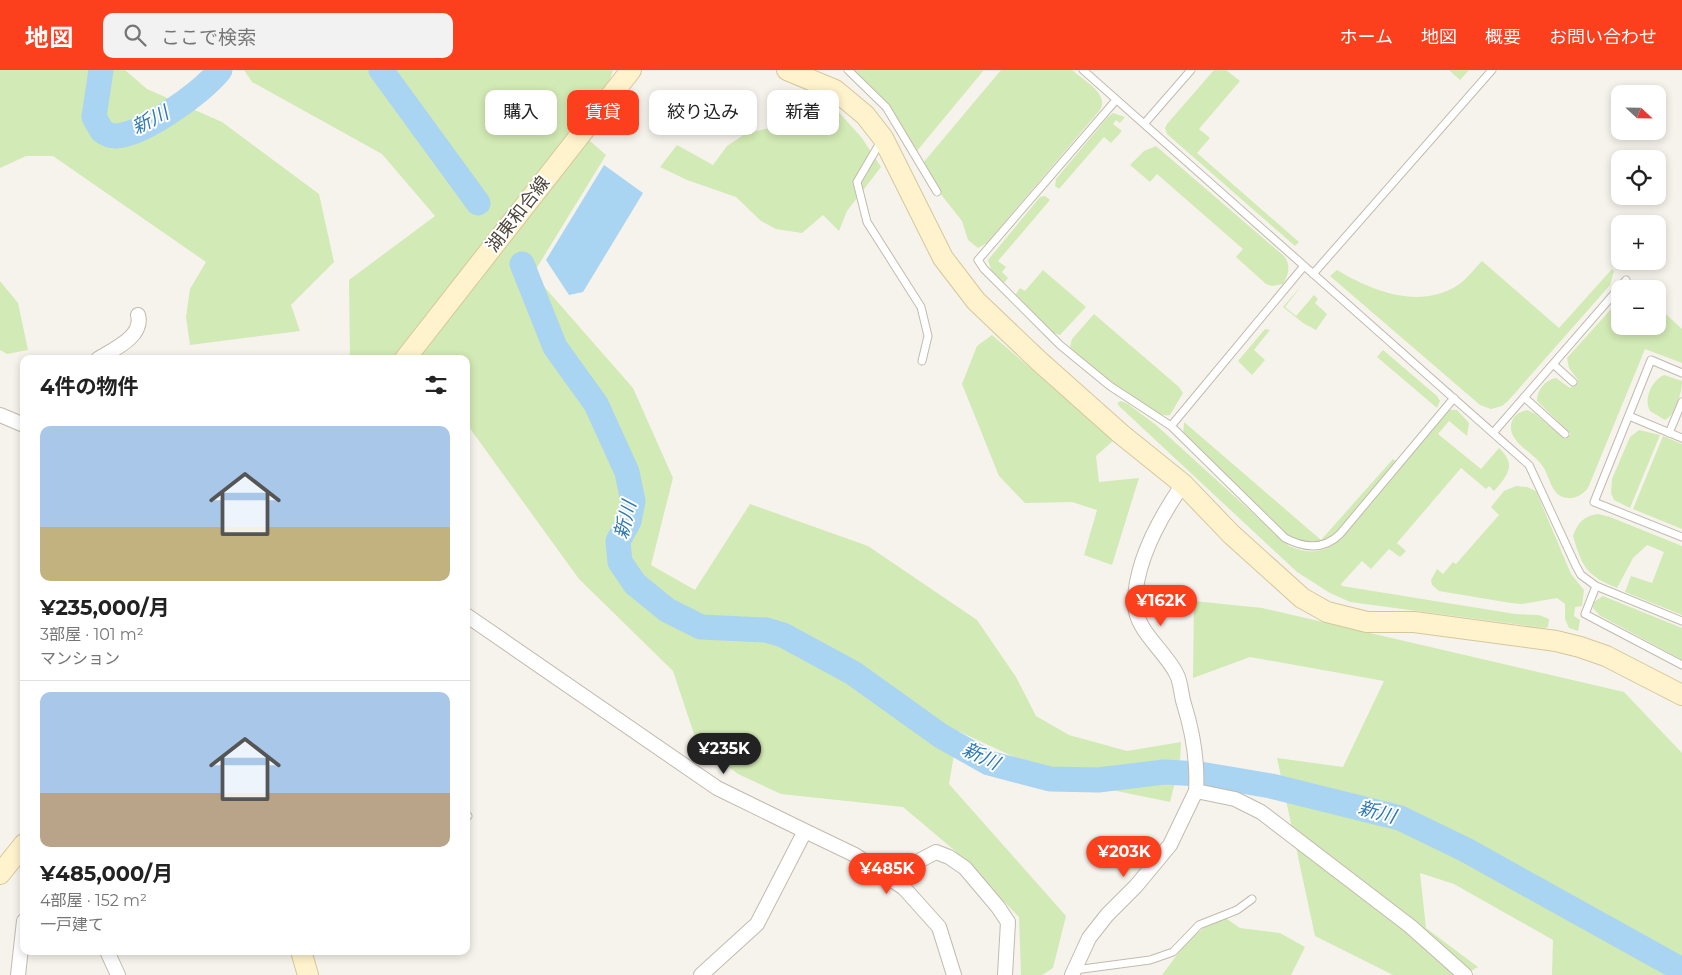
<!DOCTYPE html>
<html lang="ja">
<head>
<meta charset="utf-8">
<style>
	:root { --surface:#fff; --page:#f2f2f2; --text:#222; --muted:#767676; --line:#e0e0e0; --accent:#fc3f1d }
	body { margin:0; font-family:Montserrat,"Noto Sans JP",sans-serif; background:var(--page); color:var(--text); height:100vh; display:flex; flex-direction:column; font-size:19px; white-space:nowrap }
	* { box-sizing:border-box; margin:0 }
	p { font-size:16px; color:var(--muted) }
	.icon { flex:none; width:28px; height:28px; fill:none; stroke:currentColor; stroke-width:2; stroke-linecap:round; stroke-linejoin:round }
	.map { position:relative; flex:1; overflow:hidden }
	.drawer { position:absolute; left:20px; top:285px; width:450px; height:600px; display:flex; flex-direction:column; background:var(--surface); border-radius:10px; box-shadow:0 2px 8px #0003 }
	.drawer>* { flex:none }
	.hud { position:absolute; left:485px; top:20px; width:475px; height:45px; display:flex; gap:10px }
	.needle { width:32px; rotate:112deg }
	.tools { position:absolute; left:1611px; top:15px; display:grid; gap:10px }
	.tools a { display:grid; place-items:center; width:55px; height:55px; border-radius:10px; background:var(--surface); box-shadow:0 2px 8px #0003; font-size:25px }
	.price { position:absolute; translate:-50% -42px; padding:0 11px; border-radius:18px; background:var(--accent); color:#fff; font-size:16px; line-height:32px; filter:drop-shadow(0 1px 2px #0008) }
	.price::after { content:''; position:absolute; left:50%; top:30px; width:15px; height:11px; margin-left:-8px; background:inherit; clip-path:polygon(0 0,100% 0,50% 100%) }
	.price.on { background:#222; color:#fff }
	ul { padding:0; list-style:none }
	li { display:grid; align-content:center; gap:10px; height:265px; padding:0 20px }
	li+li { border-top:1px solid var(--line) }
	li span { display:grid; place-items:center; height:155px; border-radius:10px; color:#555 }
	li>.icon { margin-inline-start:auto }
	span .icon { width:90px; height:90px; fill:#fffc; stroke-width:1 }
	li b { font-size:21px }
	h2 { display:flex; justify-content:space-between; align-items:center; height:60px; padding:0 20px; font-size:21px }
	.chip { padding:0 18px; border-radius:10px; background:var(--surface); box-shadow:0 2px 8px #0003; font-size:18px; line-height:45px }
	.chip.on { background:var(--accent); color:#fff }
	header { display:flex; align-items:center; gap:30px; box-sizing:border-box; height:70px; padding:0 25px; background:var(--accent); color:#fff }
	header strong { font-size:24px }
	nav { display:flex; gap:28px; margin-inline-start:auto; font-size:18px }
	.search { width:350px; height:45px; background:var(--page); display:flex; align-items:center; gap:12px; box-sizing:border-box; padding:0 18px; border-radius:10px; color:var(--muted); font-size:19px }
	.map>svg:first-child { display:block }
	.green { fill:#d2eab5 }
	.water { fill:#a9d4f2 }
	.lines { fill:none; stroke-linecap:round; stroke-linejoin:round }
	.river { stroke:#a9d4f2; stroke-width:25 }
	.lane-casing { stroke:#c2bbae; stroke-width:9 }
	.street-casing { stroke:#c2bbae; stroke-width:16 }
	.secondary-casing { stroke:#d6c79b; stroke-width:22 }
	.lane { stroke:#fff; stroke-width:7 }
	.street { stroke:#fff; stroke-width:14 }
	.secondary { stroke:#fff3cd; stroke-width:20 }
	.labels { text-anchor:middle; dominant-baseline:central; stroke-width:4; stroke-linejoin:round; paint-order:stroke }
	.street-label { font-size:18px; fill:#4b4439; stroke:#fff }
	.water-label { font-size:19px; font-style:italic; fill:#2e7ab2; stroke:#fff }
</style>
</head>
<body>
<header>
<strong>地図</strong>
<div class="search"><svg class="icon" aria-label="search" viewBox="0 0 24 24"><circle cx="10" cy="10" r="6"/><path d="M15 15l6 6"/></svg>ここで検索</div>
<nav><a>ホーム</a><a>地図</a><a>概要</a><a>お問い合わせ</a></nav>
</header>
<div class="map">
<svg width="1682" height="905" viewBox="0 0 1682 905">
	<rect width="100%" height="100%" fill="#f6f3ec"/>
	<path class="green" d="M0 0H125L147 19 222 52 319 124 334 192 291 235 300 261 190 275 186 247 190 219 206 192 53 86H26L0 98Z
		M244 0H613L590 71 606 85 533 204 633 318 673 408 651 495 695 520 750 434 868 476 977 550 1016 607 1036 646 1069 665 1127 681 1181 672 1180 693 1170 732 1107 719 1012 686 958 661 949 714 1066 846 1053 898 1042 905H1021L1019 847 954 780 903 737 781 724 738 704 697 673 673 601 579 509 466 353V289H350L349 210 435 146 382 84 252 12Z
		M853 0H984L916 82 884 29Z
		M1001 0H1072C1083 10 1110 24 1100 40L987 173 978 178 968 170 962 151 939 122 923 93Z
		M1214 0H1226L1240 11 1199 59 1210 68 1197 83 1299 172 1295 176 1167 64 1165 58 1167 54Z
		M1449 0H1469L1460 10Z
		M835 38 862 68 881 97 847 141 839 161 823 145 802 163 776 159 761 151 736 127 687 110 660 97 677 75 713 95 727 76 745 64 790 53Z
		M1113 43 1125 47 1120 53 1116 50 1113 54 1122 61 1111 73 1104 67 1059 119 1055 116 1056 109 1107 48Z
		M1156 76 1284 186C1291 195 1289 204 1283 214L1272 216 1266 214 1236 187 1243 179 1157 104 1150 112 1130 95 1144 81Z
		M1045 126 1050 130 998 191 1006 197 1002 202 1008 208 1004 213 991 200 988 190 1040 127Z
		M1482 191 1559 258 1612 199 1614 201 1610 215 1508 331 1502 336 1491 339 1480 335 1330 206 1337 200C1372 221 1420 240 1458 215 1467 209 1475 198 1482 191Z
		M1043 200 1086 237 1060 265 1053 263 1015 225 1020 218 1025 221Z
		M0 211 18 233 28 280 7 284 0 280Z
		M1302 215 1285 237 1296 246 1314 225 1318 229 1315 233 1327 244 1316 260 1303 253 1283 237Z
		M1620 229V256H1658V237L1682 259V293L1645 279 1588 418C1583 424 1576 429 1568 428 1550 427 1551 406 1541 394 1532 382 1505 370 1512 351 1515 344 1520 342 1527 340L1534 343 1565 369 1571 364 1537 331C1537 320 1545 310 1556 308L1570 318 1578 310 1569 298 1567 288Z
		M1094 244 1179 317 1183 323 1170 345C1154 351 1084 291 1070 277L1072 269Z
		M1265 259 1270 260 1254 280 1265 290 1252 305 1238 291Z
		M992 265 1114 370 1096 386 1099 412 1139 408 1112 495 1084 485 1097 440 1072 432 1025 433 999 406 962 314 977 276Z
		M1383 280 1437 326 1440 331 1437 338 1377 287Z
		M1664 305 1682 311C1682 322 1676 345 1665 350L1650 341C1643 329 1652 310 1664 305Z
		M1121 331 1128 334 1156 355 1289 476C1308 484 1321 484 1338 471L1449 340H1457L1469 353 1467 366 1449 351 1438 364 1481 399 1499 378C1517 395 1508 405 1494 421L1489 416 1486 419 1461 398 1397 473 1406 481 1400 487 1389 479 1371 499 1362 491 1341 514 1342 516 1515 544 1539 545 1549 549 1548 557 1545 558 1350 532 1330 523 1297 502 1120 337 1117 333Z
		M1184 352 1321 470 1393 389 1397 392 1335 464C1318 478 1305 473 1286 465L1183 365Z
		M1639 360 1660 365 1630 438 1614 430 1611 423 1612 409 1630 367Z
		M1663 366 1682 374V459L1633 439Z
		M1516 416 1527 417 1536 421 1571 504 1584 520 1582 536 1575 537 1574 546 1580 550 1578 561 1569 558 1565 549V534L1557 528 1522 534 1511 533 1439 521 1432 515 1431 510 1437 499 1443 504 1453 492 1456 494 1499 445 1491 437 1504 421Z
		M1598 444 1610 447 1682 476V545L1625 522 1631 506 1652 513 1664 482 1647 475 1633 488 1617 518C1587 506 1582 497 1573 466 1578 452 1584 446 1598 444Z
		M1603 526 1682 558V590L1599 545 1593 538 1594 532Z
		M1194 531 1262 538 1624 622 1682 683V905H1552L1553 870 1454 814 1420 803 1426 858 1478 897 1464 905H1393L1315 866 1277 688 1343 697 1384 611 1250 587 1193 608Z
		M1221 845 1240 858 1280 863 1305 877 1291 905H1162L1188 870Z"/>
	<path class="water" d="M604 95 643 123 583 222 569 225 546 190Z"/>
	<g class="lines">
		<path class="river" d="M101 0 94 47 102 61C106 64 110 66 116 66 145 64 202 22 220 0
			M381 0 478 133
			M522 194 555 277 596 334 627 402 633 431 629 451 618 471 620 492 635 514 667 540 701 557 766 560 783 565 853 603 941 666 989 693 1004 697 1050 709 1098 710 1164 702 1200 704 1271 716 1400 748 1466 780 1682 900"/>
		<defs>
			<path id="lane" d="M848 0 886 37 937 122
				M1083 0 1529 395 1576 496 1581 505 1596 516 1682 551
				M1116 30 978 190 984 199 1060 275 1110 316 1171 356 1304 196
				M1144 54 1191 0
				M881 71 857 112 867 152 921 237 928 266 922 291
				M1313 204 1492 0
				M1553 294 1573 312
				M1682 303 1651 290 1594 432 1682 467
				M1524 327 1565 364
				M1629 346 1682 368
				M1171 356 1285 468C1304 478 1324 480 1340 464L1454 328
				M1493 363 1626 210
				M1669 363 1682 332
				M1596 516 1585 544 1682 595
				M466 747 468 746
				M1075 900 1150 890 1173 882 1199 855 1237 840 1252 829"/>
			<path id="street" d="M98 289C112 280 144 267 138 245
				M0 345 24 355
				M1183 414C1161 446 1135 492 1135 533 1135 561 1166 581 1177 605 1181 613 1181 625 1184 634 1193 663 1198 690 1196 721L1235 729 1261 742 1410 856 1465 905
				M466 545 717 718 805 761 757 854 701 905
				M805 761 855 785 904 818 939 857 954 905
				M888 807 936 782 949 787 965 798 998 837 1008 852 1005 905
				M107 881 118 905
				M18 905 24 851
				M1072 905 1089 868 1107 845 1136 816 1170 775 1196 721"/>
			<path id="secondary" d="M787 0 835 20 865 45 883 68 943 188 976 231 1039 291 1121 364 1183 414 1231 464 1302 528 1327 542 1367 552H1414L1556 571 1580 577 1606 586 1682 625
				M405 289 631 0
				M0 804 24 774
				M301 881 308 905"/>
		</defs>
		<use href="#lane" class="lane-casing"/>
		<use href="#street" class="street-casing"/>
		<use href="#secondary" class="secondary-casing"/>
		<use href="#lane" class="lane"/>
		<use href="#street" class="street"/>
		<use href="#secondary" class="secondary"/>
	</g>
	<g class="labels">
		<g class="street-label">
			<text transform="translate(518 144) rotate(-52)">湖東和合線</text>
		</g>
		<g class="water-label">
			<text transform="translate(150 50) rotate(-27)">新川</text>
			<text transform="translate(625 450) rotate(-76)">新川</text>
			<text transform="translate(981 686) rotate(25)">新川</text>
			<text transform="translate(1377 742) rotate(15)">新川</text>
		</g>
	</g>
</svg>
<div class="tools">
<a><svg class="needle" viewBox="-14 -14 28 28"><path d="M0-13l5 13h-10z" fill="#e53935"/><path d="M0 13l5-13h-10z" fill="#767676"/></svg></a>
<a><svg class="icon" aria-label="locate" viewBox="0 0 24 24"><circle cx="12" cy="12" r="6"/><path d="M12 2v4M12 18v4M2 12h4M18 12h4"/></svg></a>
<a>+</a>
<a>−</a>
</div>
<b class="price" style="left:1161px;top:557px">¥162K</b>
<b class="price on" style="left:724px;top:705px">¥235K</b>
<b class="price" style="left:1124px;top:808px">¥203K</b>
<b class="price" style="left:887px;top:825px">¥485K</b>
<div class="hud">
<a class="chip">購入</a>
<a class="chip on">賃貸</a>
<a class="chip">絞り込み</a>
<a class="chip">新着</a>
</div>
<section class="drawer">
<h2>4件の物件<svg class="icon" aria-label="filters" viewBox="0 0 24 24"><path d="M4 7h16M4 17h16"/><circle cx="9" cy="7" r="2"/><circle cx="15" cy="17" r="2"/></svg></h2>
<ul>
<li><span style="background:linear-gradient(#a9c7e8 65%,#c2b280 0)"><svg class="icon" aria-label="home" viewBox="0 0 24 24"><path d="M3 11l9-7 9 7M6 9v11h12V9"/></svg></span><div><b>¥235,000/月</b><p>3部屋 · 101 m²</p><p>マンション</p></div></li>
<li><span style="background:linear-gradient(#a9c7e8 65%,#b9a48a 0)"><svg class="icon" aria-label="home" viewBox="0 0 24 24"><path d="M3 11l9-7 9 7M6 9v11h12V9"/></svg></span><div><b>¥485,000/月</b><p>4部屋 · 152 m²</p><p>一戸建て</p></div></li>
</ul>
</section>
</div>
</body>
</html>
